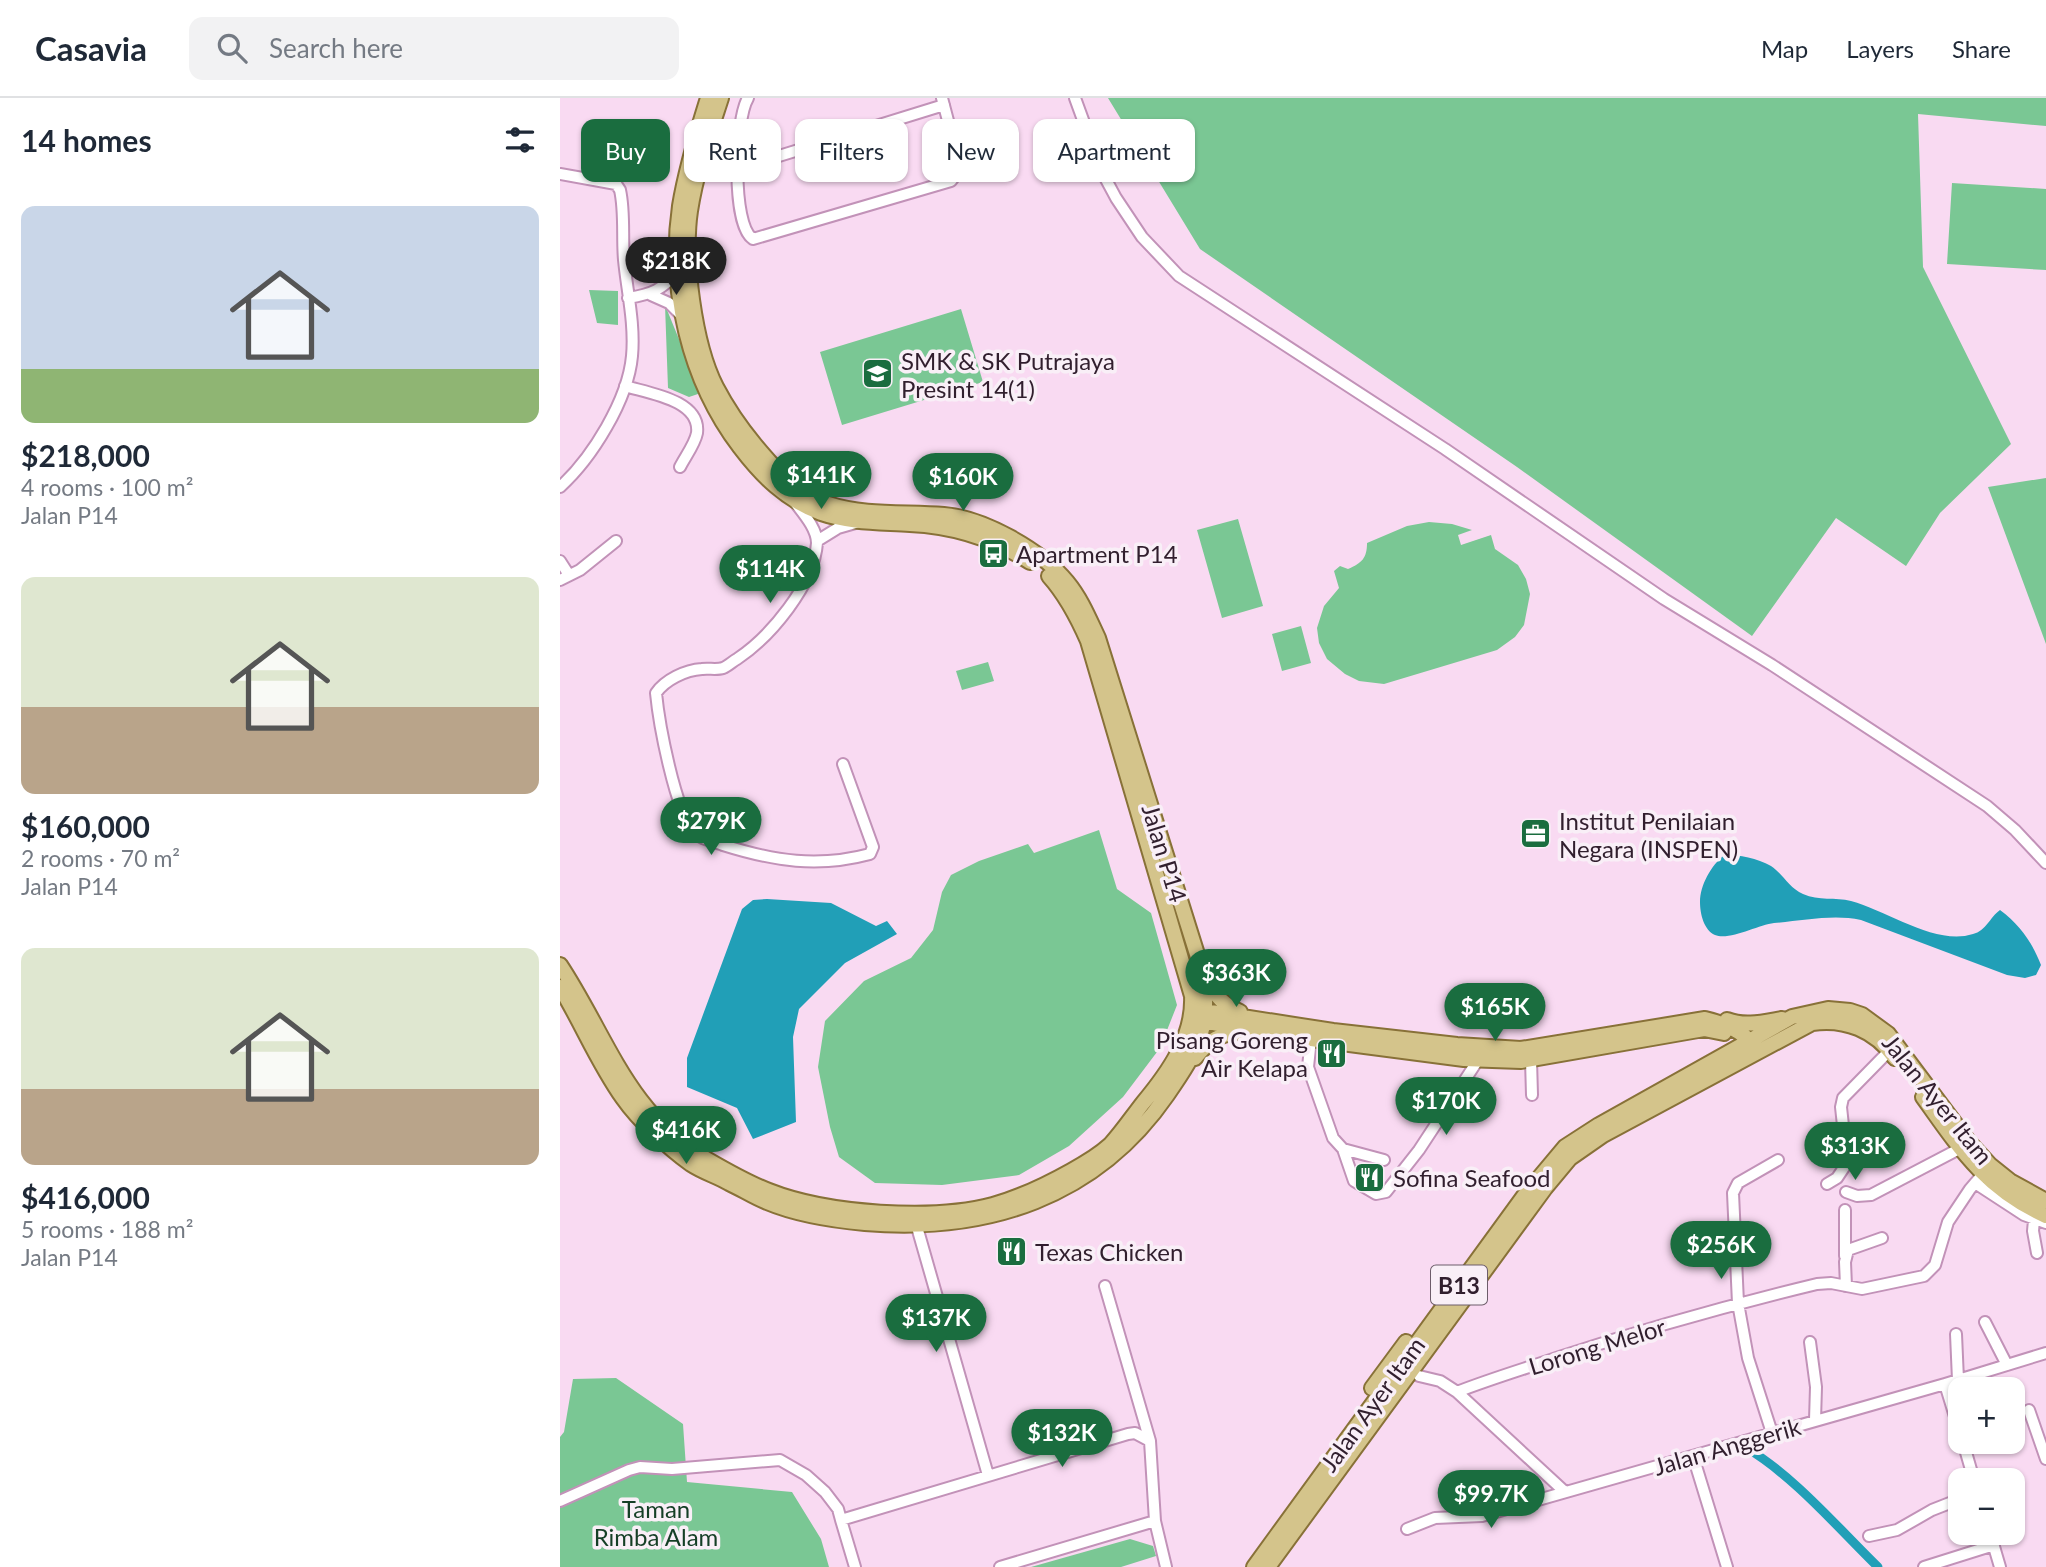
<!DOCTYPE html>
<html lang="en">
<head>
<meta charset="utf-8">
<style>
	:root { --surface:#fff; --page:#f2f2f3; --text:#1f2937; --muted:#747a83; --line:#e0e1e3; --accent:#1a6d3f }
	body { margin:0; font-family:Lato,sans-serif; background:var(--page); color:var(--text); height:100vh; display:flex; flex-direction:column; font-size:26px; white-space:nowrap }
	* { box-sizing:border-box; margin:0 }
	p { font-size:23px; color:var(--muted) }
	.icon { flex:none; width:38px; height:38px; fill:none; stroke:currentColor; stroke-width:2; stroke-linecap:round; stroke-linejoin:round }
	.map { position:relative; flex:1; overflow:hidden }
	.panel { display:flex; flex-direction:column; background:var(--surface); width:560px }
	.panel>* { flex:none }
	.banner { position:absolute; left:21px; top:21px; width:665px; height:63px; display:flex; gap:14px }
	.buttons { position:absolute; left:1388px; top:1279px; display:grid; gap:14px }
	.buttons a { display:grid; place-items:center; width:77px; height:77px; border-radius:14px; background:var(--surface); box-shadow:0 2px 5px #0004; font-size:35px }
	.price { position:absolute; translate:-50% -60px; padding:0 16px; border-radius:24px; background:var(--accent); color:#fff; font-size:23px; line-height:46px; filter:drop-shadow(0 2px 4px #0008) }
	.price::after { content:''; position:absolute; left:50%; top:42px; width:21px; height:16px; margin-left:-10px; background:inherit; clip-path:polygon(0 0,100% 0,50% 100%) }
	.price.on { background:#222; color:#fff }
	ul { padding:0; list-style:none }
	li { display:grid; align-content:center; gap:14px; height:371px; padding:0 21px }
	li span { display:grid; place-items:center; height:217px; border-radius:14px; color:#555 }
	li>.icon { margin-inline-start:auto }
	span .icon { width:126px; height:126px; fill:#fffc; stroke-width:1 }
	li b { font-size:30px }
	h2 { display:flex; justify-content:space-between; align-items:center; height:84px; padding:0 21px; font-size:30px }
	.tag { padding:0 24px; border-radius:14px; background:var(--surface); box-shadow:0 2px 5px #0004; font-size:24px; line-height:63px }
	.tag.on { background:var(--accent); color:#fff }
	header { display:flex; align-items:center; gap:42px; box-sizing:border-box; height:98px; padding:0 35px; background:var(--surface); border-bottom:2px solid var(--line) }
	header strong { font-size:33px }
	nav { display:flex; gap:38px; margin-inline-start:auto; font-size:24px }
	.search { width:490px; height:63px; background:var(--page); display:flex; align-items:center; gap:18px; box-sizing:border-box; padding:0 24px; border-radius:14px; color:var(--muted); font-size:26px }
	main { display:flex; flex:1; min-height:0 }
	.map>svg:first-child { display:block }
	.green { fill:#7ac794 }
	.water { fill:#219fb7 }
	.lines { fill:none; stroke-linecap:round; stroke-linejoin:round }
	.canal { stroke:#219fb7; stroke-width:9 }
	.minor-casing { stroke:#c292b8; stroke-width:14 }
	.major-casing { stroke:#887138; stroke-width:18 }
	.minor { stroke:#fff; stroke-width:10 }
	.major { stroke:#d4c48b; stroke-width:14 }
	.labels { text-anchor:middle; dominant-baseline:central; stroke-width:7; stroke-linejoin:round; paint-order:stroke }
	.shield { fill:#f9eff7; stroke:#6d5d6a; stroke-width:2 }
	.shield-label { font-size:23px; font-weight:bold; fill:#311f2e }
	.poi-label { font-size:24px; fill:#311f2e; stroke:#f9eff7; text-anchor:start }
	.street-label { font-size:24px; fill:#311f2e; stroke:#f9eff7 }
	.park-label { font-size:24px; fill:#153f26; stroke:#f9eff7 }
</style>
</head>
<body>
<header>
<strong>Casavia</strong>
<div class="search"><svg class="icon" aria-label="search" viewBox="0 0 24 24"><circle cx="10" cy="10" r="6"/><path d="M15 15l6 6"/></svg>Search here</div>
<nav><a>Map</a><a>Layers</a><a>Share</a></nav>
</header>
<main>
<section class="panel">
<h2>14 homes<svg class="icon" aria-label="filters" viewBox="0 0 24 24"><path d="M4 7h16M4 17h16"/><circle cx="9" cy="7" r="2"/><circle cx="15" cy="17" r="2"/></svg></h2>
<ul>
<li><span style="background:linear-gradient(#c9d6e8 75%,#8fb573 0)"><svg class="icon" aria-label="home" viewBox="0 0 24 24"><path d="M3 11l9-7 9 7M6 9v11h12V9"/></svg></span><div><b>$218,000</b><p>4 rooms · 100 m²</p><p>Jalan P14</p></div></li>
<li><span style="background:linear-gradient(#dfe7d0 60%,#b9a48a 0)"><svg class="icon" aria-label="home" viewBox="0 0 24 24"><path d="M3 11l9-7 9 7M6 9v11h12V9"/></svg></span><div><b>$160,000</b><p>2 rooms · 70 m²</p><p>Jalan P14</p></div></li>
<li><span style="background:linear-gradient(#dfe7d0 65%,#b9a48a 0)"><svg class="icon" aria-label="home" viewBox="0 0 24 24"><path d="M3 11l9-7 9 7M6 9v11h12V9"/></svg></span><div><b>$416,000</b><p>5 rooms · 188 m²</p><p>Jalan P14</p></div></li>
</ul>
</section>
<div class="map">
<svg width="1486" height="1469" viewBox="0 0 1486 1469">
	<rect width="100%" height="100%" fill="#f9daf2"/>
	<path class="green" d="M548 0H1486V28L1358 16 1363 169 1451 346 1380 415 1346 468 1276 420 1192 538 957 369 640 151Z
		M1392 85 1486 91V172L1387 166Z
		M29 192 58 193V227L37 225Z
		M105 207 141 295 129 299 108 290Z
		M401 211 423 284 282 327 260 254Z
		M1486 380V546L1428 389Z
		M678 421 703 508 662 520 637 432Z
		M869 424 892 426 912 432 898 437 901 447 931 437 935 451 958 467 966 481 970 496 964 527 955 539 937 552 824 586 799 583 785 576 767 561 759 545 757 530 764 508 779 490 774 473 780 468 788 471C802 465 807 460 807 445L847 428Z
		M741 528 751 565 722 573 712 536Z
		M428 564 434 583 402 592 396 573Z
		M539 732 557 791 591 815 617 907 600 950 563 999 509 1048 459 1077 382 1087 315 1085 279 1059 270 1029 258 969 265 923 304 883 351 860 373 832 382 794 391 777 419 763 468 746 474 755Z
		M56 1280 123 1326 127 1384 232 1394 261 1441 269 1469H0V1339L4 1334 13 1281Z
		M570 1441 593 1448 596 1458 561 1469H471Z"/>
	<path class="water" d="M1164 757C1180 757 1197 760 1211 768 1223 776 1229 790 1243 796 1259 803 1275 799 1291 803 1328 813 1376 848 1413 836 1426 833 1430 819 1440 812 1460 827 1472 844 1481 867L1476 877 1465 880 1447 877 1301 822C1272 816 1243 823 1214 825 1198 827 1169 843 1155 837 1144 832 1140 816 1140 804 1140 787 1151 768 1164 757Z
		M207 801 271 805 316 828 327 823 337 836 285 865 239 911 233 939 236 1024 193 1041 177 1010 127 989V960L182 811 193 802Z"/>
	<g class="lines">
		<path class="canal" d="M1185 1349C1234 1378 1277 1429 1318 1469"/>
		<defs>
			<path id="minor" d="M188 0C175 21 171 127 193 141L391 83 398 74 400 68 382 0
				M515 0 542 74 556 100 582 139 619 178 885 351 1104 501 1212 567 1427 708 1455 732 1486 765
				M177 71 384 7
				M0 76 56 86 60 92C65 114 62 139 64 162 67 193 75 226 72 258 68 302 32 360 0 389
				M91 197 109 205 123 219
				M68 200C93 196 101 192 119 173
				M65 288C88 295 141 302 137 335 135 346 125 359 120 369
				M234 403C242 414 257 430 257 445 254 487 210 539 177 561 173 563 168 568 163 570 157 572 148 570 142 571 125 572 105 582 96 595 99 626 115 712 134 734 141 742 154 743 163 747 214 763 258 770 310 756L313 749 283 666
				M257 443 278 430 299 424
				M0 463 9 477
				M0 482 20 472 56 443
				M751 941 748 969 773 1040 783 1051 824 1062
				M971 962 972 997
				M783 1051 794 1083 816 1096 826 1094 859 1052 918 962
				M1415 1085 1464 1117 1486 1125
				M1267 1086 1277 1080 1287 1065 1281 1009 1283 1000 1330 952
				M1286 1094 1297 1098 1311 1097 1399 1051
				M355 1122 428 1377
				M1474 1122 1473 1133 1477 1155
				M1285 1158V1112
				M545 1188 590 1343 595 1423 606 1469
				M1286 1188 1285 1164 1288 1152 1322 1140
				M1425 1224 1447 1267
				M1396 1236 1398 1282
				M1250 1244 1256 1289 1255 1322
				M859 1278 880 1283 897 1294 1005 1394
				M1385 1286 1400 1335
				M897 1294C930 1281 964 1271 999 1259 1084 1231 1170 1207 1257 1186L1271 1185 1302 1191 1364 1178 1375 1167 1388 1124 1410 1091 1422 1077
				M1469 1312 1486 1361
				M1212 1335 1188 1260 1178 1205 1173 1095 1178 1085 1218 1062
				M1403 1344 1414 1382
				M1133 1358 1167 1469
				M0 1403 69 1372 80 1369 112 1371 220 1362 246 1377 265 1394 278 1411 281 1422
				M847 1431 875 1420 922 1418 1385 1286 1486 1255
				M1430 1435 1440 1469
				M1309 1438 1337 1432 1372 1412 1400 1401
				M295 1469 281 1422 568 1336 575 1335 590 1343
				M440 1469 595 1423
				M1364 1469 1434 1447"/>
			<path id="major" d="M148 0C137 35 126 71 120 108 108 191 129 282 180 349 202 378 226 402 261 415 290 425 320 424 350 426 394 428 433 440 470 464
				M0 867C47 938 67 1016 148 1062 167 1073 188 1085 209 1093 267 1116 373 1123 433 1107 461 1099 486 1087 511 1073 524 1066 539 1057 550 1047 562 1034 572 1019 583 1005 608 975 634 939 632 898L528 543C518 520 506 497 489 478
				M648 883C655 898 664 907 680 914
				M0 889C22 925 38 965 63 1000 79 1023 109 1050 131 1066 143 1074 157 1078 169 1085 182 1091 194 1099 207 1104 238 1117 272 1122 305 1125 427 1135 536 1100 607 997 639 951 653 926 641 869L538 540C529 521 521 501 507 484 482 453 424 420 384 417 345 414 305 418 268 406 235 395 216 372 195 347 180 329 167 310 156 289 134 246 123 160 130 113 136 74 149 37 161 0
				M638 912 773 933 897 947 961 951 1145 921C1165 926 1182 932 1195 949
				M638 922 701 935 751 941 904 961 961 963 1144 931 1164 935
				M1167 922C1185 929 1204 924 1222 921
				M635 960C648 943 662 934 682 934
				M1363 999C1400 1051 1426 1091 1486 1118
				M812 1290 846 1244
				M694 1469 964 1098 1005 1049 1039 1027 1232 919 1268 911 1290 913 1302 917 1328 936 1408 1043 1430 1067 1450 1083 1486 1103
				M708 1469 985 1090 1010 1060 1043 1037 1252 925C1285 920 1315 932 1335 960"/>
		</defs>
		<use href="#minor" class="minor-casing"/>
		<use href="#major" class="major-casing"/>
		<use href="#minor" class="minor"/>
		<use href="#major" class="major"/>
	</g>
	<defs>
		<symbol id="school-square" viewBox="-11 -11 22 22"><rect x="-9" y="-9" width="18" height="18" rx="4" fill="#1a6d3f" stroke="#f9eff7"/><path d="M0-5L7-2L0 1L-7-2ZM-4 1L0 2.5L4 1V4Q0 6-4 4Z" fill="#fff"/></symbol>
		<symbol id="bus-square" viewBox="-11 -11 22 22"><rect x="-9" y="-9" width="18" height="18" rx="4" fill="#1a6d3f" stroke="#f9eff7"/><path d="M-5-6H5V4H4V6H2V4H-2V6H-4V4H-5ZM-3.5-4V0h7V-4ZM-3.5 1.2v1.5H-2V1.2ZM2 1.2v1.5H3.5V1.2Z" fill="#fff"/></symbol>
		<symbol id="office-square" viewBox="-11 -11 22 22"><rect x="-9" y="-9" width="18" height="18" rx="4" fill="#1a6d3f" stroke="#f9eff7"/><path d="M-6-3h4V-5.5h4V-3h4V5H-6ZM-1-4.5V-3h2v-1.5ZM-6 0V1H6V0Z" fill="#fff"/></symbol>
		<symbol id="restaurant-square" viewBox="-11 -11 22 22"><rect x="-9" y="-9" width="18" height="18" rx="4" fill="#1a6d3f" stroke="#f9eff7"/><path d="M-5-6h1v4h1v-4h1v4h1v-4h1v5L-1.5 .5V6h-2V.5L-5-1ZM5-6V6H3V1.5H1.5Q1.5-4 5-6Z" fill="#fff"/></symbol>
	</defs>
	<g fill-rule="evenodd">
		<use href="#school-square" x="300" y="258" width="35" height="35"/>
		<use href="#bus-square" x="416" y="438" width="35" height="35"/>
		<use href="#office-square" x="958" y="718" width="35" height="35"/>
		<use href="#restaurant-square" x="754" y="938" width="35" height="35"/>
		<use href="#restaurant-square" x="792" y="1062" width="35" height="35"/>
		<use href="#restaurant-square" x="434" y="1136" width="35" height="35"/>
	</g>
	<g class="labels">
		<rect class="shield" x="871" y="1167.5" width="56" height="39" rx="5"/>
		<g class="shield-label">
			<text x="899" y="1187">B13</text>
		</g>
		<g class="poi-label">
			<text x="341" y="262">SMK &amp; SK Putrajaya<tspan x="341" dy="28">Presint 14(1)</tspan></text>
			<text x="456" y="455">Apartment P14</text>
			<text x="999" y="722">Institut Penilaian<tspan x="999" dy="28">Negara (INSPEN)</tspan></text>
			<text x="748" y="941" text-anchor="end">Pisang Goreng<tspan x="748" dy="28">Air Kelapa</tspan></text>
			<text x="833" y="1079">Sofina Seafood</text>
			<text x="475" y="1153">Texas Chicken</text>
		</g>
		<g class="street-label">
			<text transform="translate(605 755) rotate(73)">Jalan P14</text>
			<text transform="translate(1378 1001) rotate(51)">Jalan Ayer Itam</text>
			<text transform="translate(1037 1248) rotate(-17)">Lorong Melor</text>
			<text transform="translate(812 1306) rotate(-54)">Jalan Ayer Itam</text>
			<text transform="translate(1167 1348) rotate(-16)">Jalan Anggerik</text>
		</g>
		<g class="park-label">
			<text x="96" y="1410">Taman<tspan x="96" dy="28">Rimba Alam</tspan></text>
		</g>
	</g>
</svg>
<div class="buttons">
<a>+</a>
<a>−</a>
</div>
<b class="price on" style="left:116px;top:199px">$218K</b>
<b class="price" style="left:261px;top:413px">$141K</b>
<b class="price" style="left:403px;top:415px">$160K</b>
<b class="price" style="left:210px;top:507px">$114K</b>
<b class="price" style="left:151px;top:759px">$279K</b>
<b class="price" style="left:676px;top:911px">$363K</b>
<b class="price" style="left:935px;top:945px">$165K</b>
<b class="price" style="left:886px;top:1039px">$170K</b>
<b class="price" style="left:126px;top:1068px">$416K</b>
<b class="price" style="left:1295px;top:1084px">$313K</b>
<b class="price" style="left:1161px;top:1183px">$256K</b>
<b class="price" style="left:376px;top:1256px">$137K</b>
<b class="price" style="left:502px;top:1371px">$132K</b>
<b class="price" style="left:931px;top:1432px">$99.7K</b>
<div class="banner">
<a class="tag on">Buy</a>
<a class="tag">Rent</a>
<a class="tag">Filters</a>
<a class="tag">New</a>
<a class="tag">Apartment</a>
</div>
</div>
</main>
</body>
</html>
